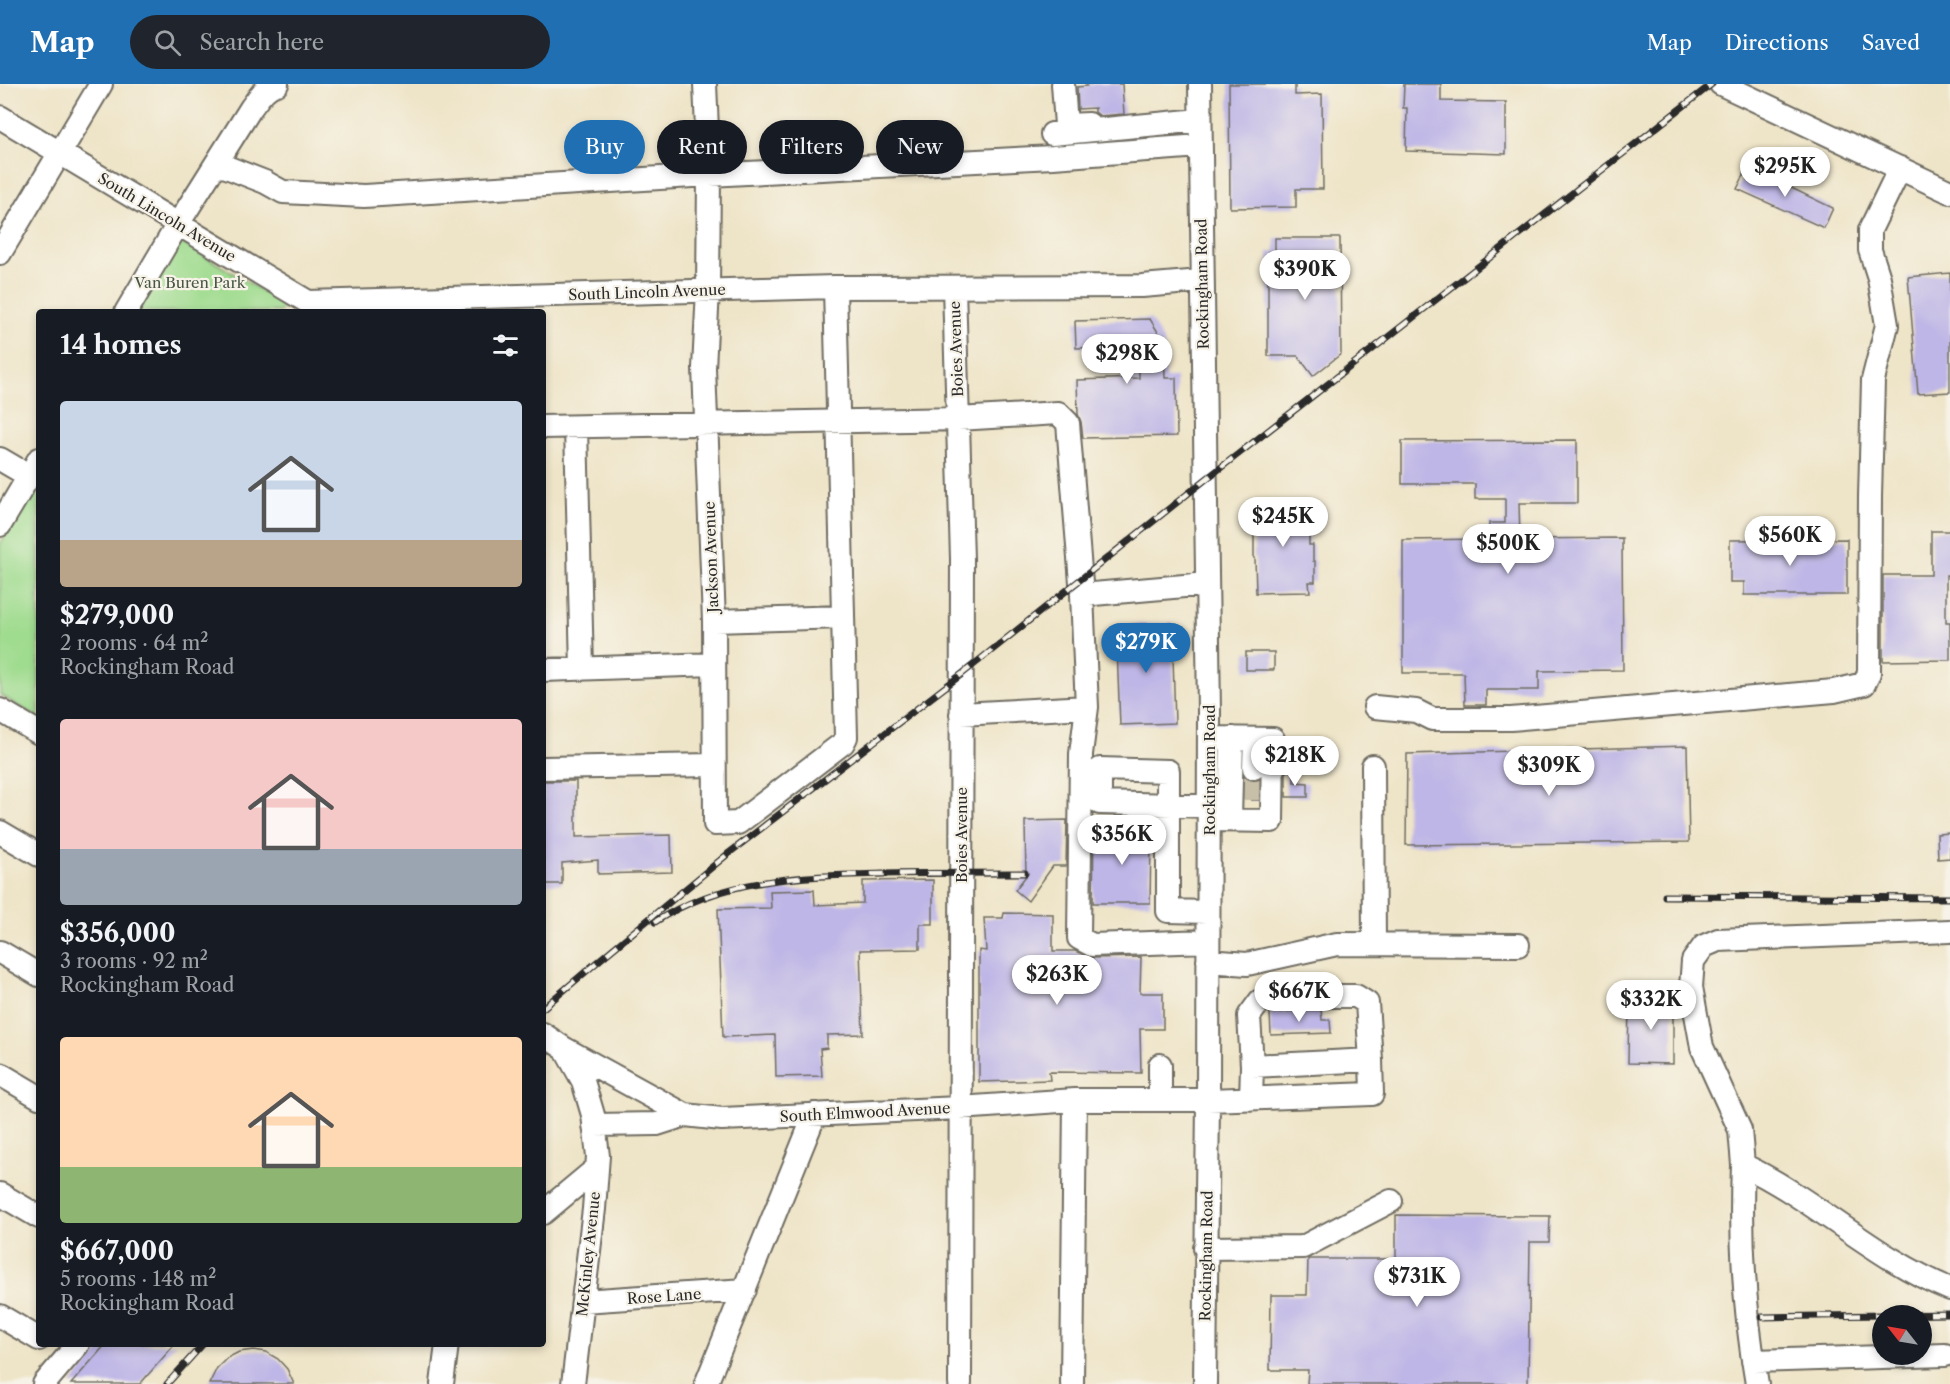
<!DOCTYPE html>
<html lang="en">
<head>
<meta charset="utf-8">
<style>
	:root { --surface:#171b24; --page:#20242c; --text:#f1f3f6; --muted:#9ea1a6; --accent:#1f6fb2 }
	body { margin:0; font-family:"Libre Caslon Text",serif; background:var(--page); color:var(--text); height:100vh; display:flex; flex-direction:column; font-size:22px; white-space:nowrap }
	* { box-sizing:border-box; margin:0 }
	p { font-size:20px; color:var(--muted) }
	.icon { flex:none; width:33px; height:33px; fill:none; stroke:currentColor; stroke-width:2; stroke-linecap:round; stroke-linejoin:round }
	.map { position:relative; flex:1; overflow:hidden }
	.side { position:absolute; left:36px; top:225px; width:510px; height:1038px; display:flex; flex-direction:column; background:var(--surface); border-radius:6px; box-shadow:0 3px 9px #0003 }
	.side>* { flex:none }
	.top-card { position:absolute; left:564px; top:36px; width:570px; height:54px; display:flex; gap:12px }
	.needle { width:39px; rotate:301deg }
	.tools { position:absolute; left:1872px; top:1221px; display:grid; gap:12px }
	.tools a { display:grid; place-items:center; width:60px; height:60px; border-radius:50%; background:var(--surface); box-shadow:0 3px 9px #0003; font-size:30px }
	.price { position:absolute; translate:-50% -51px; padding:0 14px; border-radius:21px; background:#fff; color:#222; font-size:20px; line-height:39px; filter:drop-shadow(0 2px 3px #0008) }
	.price::after { content:''; position:absolute; left:50%; top:36px; width:18px; height:14px; margin-left:-9px; background:inherit; clip-path:polygon(0 0,100% 0,50% 100%) }
	.price.on { background:var(--accent); color:#fff }
	ul { padding:0; list-style:none }
	li { display:grid; align-content:center; gap:12px; height:318px; padding:0 24px }
	li span { display:grid; place-items:center; height:186px; border-radius:6px; color:#555 }
	li>.icon { margin-inline-start:auto }
	span .icon { width:108px; height:108px; fill:#fffc; stroke-width:1 }
	li b { font-size:26px }
	h2 { display:flex; justify-content:space-between; align-items:center; height:72px; padding:0 24px; font-size:26px }
	.pill { padding:0 21px; border-radius:27px; background:var(--surface); box-shadow:0 3px 9px #0003; font-size:21px; line-height:54px }
	.pill.on { background:var(--accent); color:#fff }
	header { display:flex; align-items:center; gap:36px; box-sizing:border-box; height:84px; padding:0 30px; background:var(--accent); color:#fff }
	header strong { font-size:28px }
	nav { display:flex; gap:33px; margin-inline-start:auto; font-size:21px }
	.search { width:420px; height:54px; background:var(--page); display:flex; align-items:center; gap:15px; box-sizing:border-box; padding:0 21px; border-radius:33px; color:var(--muted); font-size:22px }
	.map>svg:first-child { display:block }
	.green { fill:#a0dc90; stroke:#66845e; stroke-width:1.5 }
	.building { fill:#beb6e6 }
	.lines { fill:none; stroke-linecap:round; stroke-linejoin:round }
	.minor-tunnel { stroke:#c7bfa8; stroke-width:22; stroke-dasharray:22 11; stroke-linecap:butt }
	.minor-casing { stroke:#6f6c62; stroke-width:26 }
	.minor { stroke:#fff; stroke-width:22 }
	.rail-casing { stroke:#2b2b2b; stroke-width:7 }
	.rail { stroke:#f7f3e8; stroke-width:4.5; stroke-dasharray:14; stroke-linecap:butt }
	.labels { text-anchor:middle; dominant-baseline:central; stroke-width:4.5; stroke-linejoin:round; paint-order:stroke }
	.street-label { font-size:15px; fill:#2b2b2b; stroke:#f7f3e8 }
	.park-label { font-size:15px; fill:#485744; stroke:#f7f3e8 }
</style>
</head>
<body>
<header>
<strong>Map</strong>
<div class="search"><svg class="icon" aria-label="search" viewBox="0 0 24 24"><circle cx="10" cy="10" r="6"/><path d="M15 15l6 6"/></svg>Search here</div>
<nav><a>Map</a><a>Directions</a><a>Saved</a></nav>
</header>
<div class="map">
<svg width="1950" height="1300" viewBox="0 0 1950 1300">
	<rect width="100%" height="100%" fill="#f7f3e8"/>
	<filter id="ink" filterUnits="userSpaceOnUse"><feTurbulence type="fractalNoise" baseFrequency=".0167" numOctaves="2"/><feDisplacementMap in="SourceGraphic" scale="12" xChannelSelector="R" yChannelSelector="G"/><feConvolveMatrix kernelMatrix="1 2 1 2 8 2 1 2 1" color-interpolation-filters="sRGB"/></filter>
	<filter id="wash" filterUnits="userSpaceOnUse"><feTurbulence type="fractalNoise" baseFrequency=".008" numOctaves="4" result="noise"/><feDisplacementMap in="SourceGraphic" scale="24" xChannelSelector="R" yChannelSelector="G"/><feGaussianBlur stdDeviation="1.35" result="paint"/><feColorMatrix in="noise" values="0 0 0 0 0 0 0 0 0 0 0 0 0 0 0 0 0 1.4 0 .05"/><feComposite in="paint" operator="in"/></filter>
	<g filter="url(#wash)">
		<rect width="100%" height="100%" fill="#eee4c7"/>
		<path class="green" d="M180 157 285 221 280 228H138Z
			M39 394V634L0 611V460Z"/>
		<g id="blocks">
			<path class="building" d="M1087 0H1122L1124 30 1100 32 1095 28V24L1078 25 1077 3 1087 2Z
				M1229 0H1295V11L1322 10 1323 105H1296V123L1230 124Z
				M1404 0H1441V17L1506 18V70L1406 67 1407 24H1403Z
				M1748 83 1833 124 1824 144 1737 105Z
				M1275 154H1340L1341 270 1313 292 1298 272H1268V168H1275Z
				M1950 189V308L1918 310 1908 193Z
				M1150 235 1164 258 1165 294H1176L1177 352 1083 354 1081 338 1078 330 1077 296 1139 294V262L1076 264 1075 237Z
				M1577 356V419H1519L1520 455 1622 454 1623 586 1539 587V606H1486V621H1465L1464 589H1403V456L1489 455V439H1505V415H1475V400H1402V357Z
				M1309 419V461H1313V477H1315V498H1309L1310 508 1256 509 1255 474H1254V420Z
				M1931 447H1950V491H1946V538H1950V576L1883 577V491H1931Z
				M1847 455V511H1744V498H1730V456Z
				M1172 539 1175 639 1120 641 1116 541Z
				M1246 568H1274V586H1246Z
				M1687 662 1689 758 1406 761 1407 670Z
				M1286 687H1294V698L1308 699V713H1286Z
				M1245 693 1253 697 1259 696V716H1251L1252 708H1244Z
				M543 697H576V753L671 751 672 788 598 790V776L562 779V800H543Z
				M1067 736 1066 782H1053L1028 817 1015 806 1026 792 1025 737Z
				M1094 744H1141L1151 755 1150 819H1093Z
				M1950 749V774L1938 775 1937 750Z
				M933 796V840H920V865L860 866 863 950 827 951V964L820 965 822 992 776 993 775 951 723 953 718 825 771 824 770 807 814 806 815 821 863 819V797Z
				M1004 829 1053 830V867H1075L1092 874 1141 873 1140 909H1163V945H1140L1141 989 1049 988 1050 996 979 998V866L986 867 984 834H1003Z
				M1629 914H1673V980L1628 979Z
				M1304 926H1321L1322 936H1330L1331 949 1271 951 1270 929Z
				M1396 1131 1550 1132 1549 1158H1530L1528 1300H1307L1308 1286H1270L1271 1211H1307L1308 1175H1396Z
				M106 1260H175L140 1300H71Z
				M253 1266 266 1268 278 1275 287 1285 294 1300H209L217 1284 227 1274 239 1268Z"/>
		</g>
	</g>
	<g filter="url(#ink)">
		<use href="#blocks" fill-opacity="0" stroke="#6f6c62" stroke-width="1.5"/>
		<g class="lines">
			<path class="minor-tunnel" d="M1254 716V684"/>
			<defs>
				<path id="minor" d="M705 0 709 91 708 206 704 284 714 537 715 740 738 739 843 659 846 653 835 203
					M1063 0 1066 41 1089 40
					M1200 0 1209 627 1208 1016 1205 1300
					M1721 0 1950 108
					M0 33 308 218 835 203 1142 202 1201 197
					M1052 50 1200 36
					M216 83 224 82 265 98 283 108 364 112 709 91 1053 73 1200 62
					M0 169 101 0
					M954 203 962 475 960 1300
					M126 228 178 140 251 24C258 15 265 2 277 0
					M543 343 958 335 1058 329 1068 339 1082 511 1087 623 1081 670 1079 854 1092 861 1208 857
					M576 343 582 585
					M0 375 29 392
					M0 441 39 375
					M1082 511 1207 500
					M714 537 843 533
					M543 586 714 580
					M1375 623 1416 627 1432 635H1511L1834 607 1864 600 1869 589 1870 413 1873 296 1887 241 1879 194 1870 166V146L1900 84
					M0 626 39 649
					M961 630 1087 623
					M1373 682 1374 860
					M543 684 713 681
					M1254 684 1255 655
					M1209 736 1272 737 1273 655 1209 654
					M1230 736 1232 654
					M0 748 39 771
					M1208 828 1168 827V687L1100 685V719L1209 722
					M0 868 39 891
					M1208 877 1247 880 1337 860 1518 861
					M543 950 565 965 685 1031 722 1035 959 1024 1075 1016H1208L1372 1010 1371 976 1252 982 1251 1015
					M565 965 583 997 593 1031 598 1072 594 1125 573 1300
					M1160 981V1015
					M1252 982 1249 932 1260 917 1303 912H1356L1367 919 1371 976
					M0 990 39 1013
					M594 1041 657 1040 685 1031
					M1743 1081 1740 1046 1702 963 1691 903 1693 877 1704 862 1718 856 1950 847
					M0 1110 39 1133
					M543 1129 597 1084
					M1205 1164 1303 1163 1391 1117
					M583 1217 745 1206
					M0 1232 39 1255
					M1753 1277 1945 1271
					M44 1300 78 1260
					M442 1300 447 1260
					M706 1300 815 1030
					M1072 1300 1075 1016
					M1757 1300C1744 1227 1740 1154 1743 1081 1815 1115 1875 1175 1950 1205"/>
			</defs>
			<use href="#minor" class="minor-casing"/>
			<use href="#minor" class="minor"/>
			<defs>
				<path id="rail" d="M1665 812 1950 814
					M655 838C723 793 805 792 883 790 931 789 978 789 1025 789
					M543 924 603 873 729 769 962 590 1205 396 1712 0
					M1762 1233 1950 1230
					M167 1300 203 1260"/>
			</defs>
			<use href="#rail" class="rail-casing"/>
			<use href="#rail" class="rail"/>
		</g>
	</g>
	<g class="labels">
		<g class="street-label">
			<text transform="translate(167 133) rotate(31)">South Lincoln Avenue</text>
			<text transform="translate(1202 200) rotate(-91)">Rockingham Road</text>
			<text transform="translate(647 208) rotate(-2)">South Lincoln Avenue</text>
			<text transform="translate(956 265) rotate(-92)">Boies Avenue</text>
			<text transform="translate(711 473) rotate(-92)">Jackson Avenue</text>
			<text transform="translate(1209 686) rotate(-90)">Rockingham Road</text>
			<text transform="translate(961 751) rotate(-90)">Boies Avenue</text>
			<text transform="translate(865 1028) rotate(-3)">South Elmwood Avenue</text>
			<text transform="translate(588 1170) rotate(-84)">McKinley Avenue</text>
			<text transform="translate(1206 1172) rotate(-89)">Rockingham Road</text>
			<text transform="translate(664 1212) rotate(-4)">Rose Lane</text>
		</g>
		<g class="park-label">
			<text x="190" y="198">Van Buren Park</text>
		</g>
	</g>
</svg>
<div class="tools">
<a><svg class="needle" viewBox="-14 -14 28 28"><path d="M0-13l5 13h-10z" fill="#e53935"/><path d="M0 13l5-13h-10z" fill="#9ea1a6"/></svg></a>
</div>
<b class="price" style="left:1785px;top:114px">$295K</b>
<b class="price" style="left:1305px;top:217px">$390K</b>
<b class="price" style="left:1127px;top:301px">$298K</b>
<b class="price" style="left:1283px;top:464px">$245K</b>
<b class="price" style="left:1790px;top:483px">$560K</b>
<b class="price" style="left:1508px;top:491px">$500K</b>
<b class="price on" style="left:1146px;top:590px">$279K</b>
<b class="price" style="left:1295px;top:703px">$218K</b>
<b class="price" style="left:1549px;top:713px">$309K</b>
<b class="price" style="left:1122px;top:782px">$356K</b>
<b class="price" style="left:1057px;top:922px">$263K</b>
<b class="price" style="left:1299px;top:939px">$667K</b>
<b class="price" style="left:1651px;top:947px">$332K</b>
<b class="price" style="left:1417px;top:1224px">$731K</b>
<div class="top-card">
<a class="pill on">Buy</a>
<a class="pill">Rent</a>
<a class="pill">Filters</a>
<a class="pill">New</a>
</div>
<section class="side">
<h2>14 homes<svg class="icon" aria-label="filters" viewBox="0 0 24 24"><path d="M4 7h16M4 17h16"/><circle cx="9" cy="7" r="2"/><circle cx="15" cy="17" r="2"/></svg></h2>
<ul>
<li><span style="background:linear-gradient(#c9d6e8 75%,#b9a48a 0)"><svg class="icon" aria-label="home" viewBox="0 0 24 24"><path d="M3 11l9-7 9 7M6 9v11h12V9"/></svg></span><div><b>$279,000</b><p>2 rooms · 64 m²</p><p>Rockingham Road</p></div></li>
<li><span style="background:linear-gradient(#f6c9c9 70%,#9aa5b1 0)"><svg class="icon" aria-label="home" viewBox="0 0 24 24"><path d="M3 11l9-7 9 7M6 9v11h12V9"/></svg></span><div><b>$356,000</b><p>3 rooms · 92 m²</p><p>Rockingham Road</p></div></li>
<li><span style="background:linear-gradient(#ffd9b3 70%,#8fb573 0)"><svg class="icon" aria-label="home" viewBox="0 0 24 24"><path d="M3 11l9-7 9 7M6 9v11h12V9"/></svg></span><div><b>$667,000</b><p>5 rooms · 148 m²</p><p>Rockingham Road</p></div></li>
</ul>
</section>
</div>
</body>
</html>
